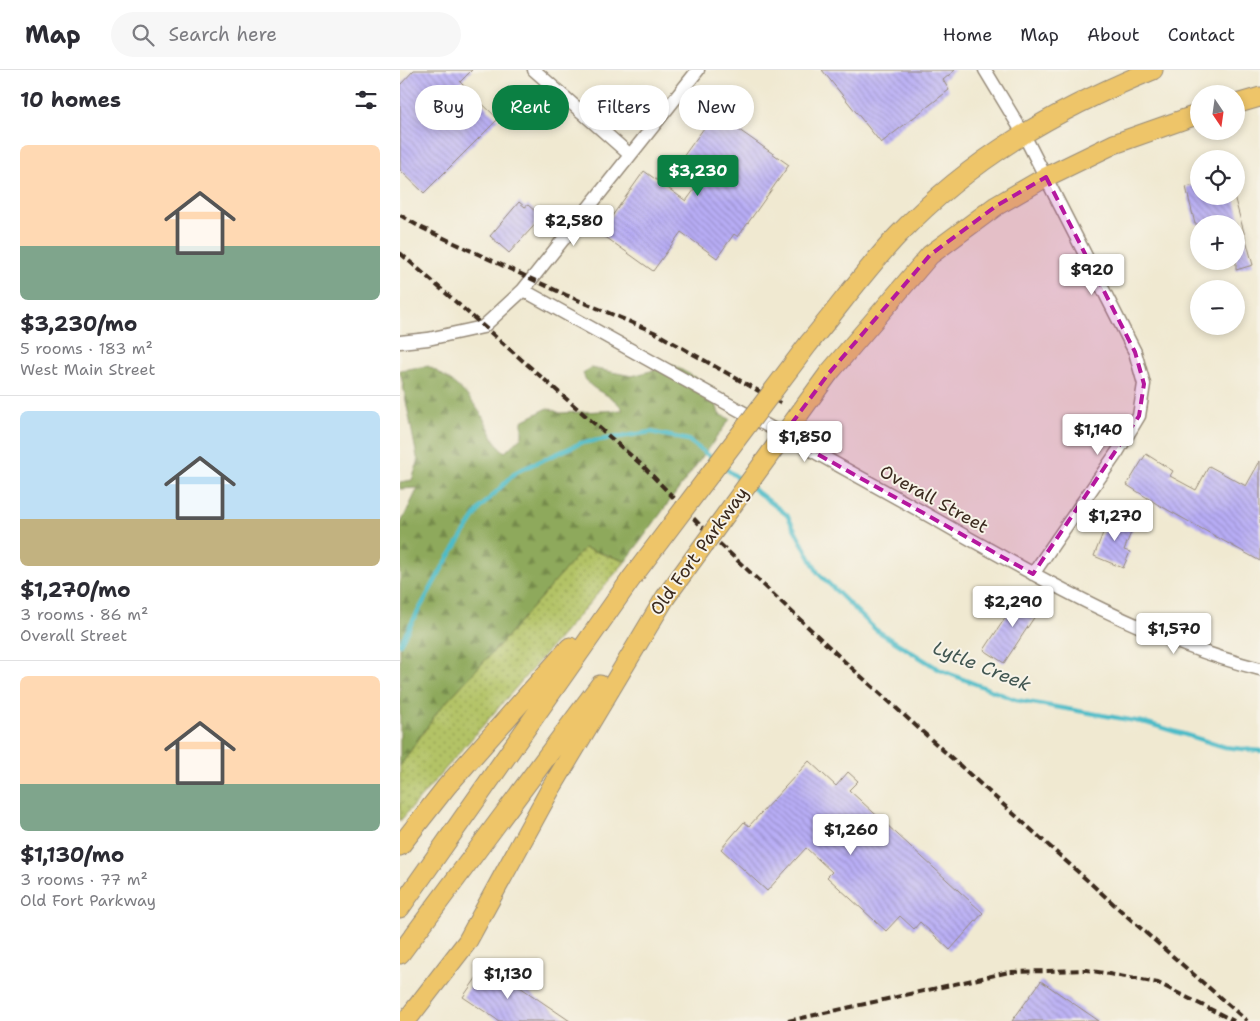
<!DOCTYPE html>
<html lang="en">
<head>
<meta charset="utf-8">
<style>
	:root { --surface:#fff; --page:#f7f7f7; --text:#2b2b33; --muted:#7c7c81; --line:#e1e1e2; --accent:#0b8043 }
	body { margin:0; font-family:"Shantell Sans",sans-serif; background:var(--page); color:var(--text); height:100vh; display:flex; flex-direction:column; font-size:19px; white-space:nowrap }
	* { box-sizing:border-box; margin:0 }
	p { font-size:16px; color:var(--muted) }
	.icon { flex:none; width:28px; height:28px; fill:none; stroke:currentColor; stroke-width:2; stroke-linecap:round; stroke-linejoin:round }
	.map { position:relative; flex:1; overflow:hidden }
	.details { display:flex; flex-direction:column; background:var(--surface); width:400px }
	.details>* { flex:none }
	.top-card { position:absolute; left:15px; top:15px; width:475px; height:45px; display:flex; gap:10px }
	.needle { width:32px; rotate:167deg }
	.buttons { position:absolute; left:790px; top:15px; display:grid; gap:10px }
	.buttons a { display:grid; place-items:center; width:55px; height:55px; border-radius:50%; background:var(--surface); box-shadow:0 2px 8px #0003; font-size:25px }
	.price { position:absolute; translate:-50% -42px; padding:0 11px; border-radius:5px; background:#fff; color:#222; font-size:16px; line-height:32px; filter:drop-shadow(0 1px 2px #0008) }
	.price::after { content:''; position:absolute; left:50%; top:30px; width:15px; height:11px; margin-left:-8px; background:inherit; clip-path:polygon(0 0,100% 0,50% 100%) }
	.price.current { background:var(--accent); color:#fff }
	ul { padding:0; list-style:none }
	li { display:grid; align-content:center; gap:10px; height:265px; padding:0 20px }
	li+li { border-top:1px solid var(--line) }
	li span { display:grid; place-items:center; height:155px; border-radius:8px; color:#555 }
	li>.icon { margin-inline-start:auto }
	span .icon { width:90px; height:90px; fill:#fffc; stroke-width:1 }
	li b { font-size:21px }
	h2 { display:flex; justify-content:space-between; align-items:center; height:60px; padding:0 20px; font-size:21px }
	.pill { padding:0 18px; border-radius:22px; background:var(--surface); box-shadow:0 2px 8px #0003; font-size:18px; line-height:45px }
	.pill.current { background:var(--accent); color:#fff }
	header { display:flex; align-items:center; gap:30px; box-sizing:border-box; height:70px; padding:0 25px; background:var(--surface); border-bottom:1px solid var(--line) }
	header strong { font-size:24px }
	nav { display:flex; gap:28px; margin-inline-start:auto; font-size:18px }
	.search { width:350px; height:45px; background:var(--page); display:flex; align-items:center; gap:12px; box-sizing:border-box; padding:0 18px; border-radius:28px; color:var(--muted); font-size:19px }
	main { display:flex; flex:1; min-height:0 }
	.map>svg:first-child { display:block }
	.grass { fill:url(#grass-dots); stroke:#777642 }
	.forest { fill:url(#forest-firs); stroke:#646a3c }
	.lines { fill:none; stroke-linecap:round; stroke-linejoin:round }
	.stream { stroke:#4ebcc8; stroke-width:4.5 }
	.building { fill:url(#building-back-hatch) }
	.street-casing { stroke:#968a78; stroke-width:15 }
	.primary-casing { stroke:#968a78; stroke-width:21 }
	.street { stroke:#fff; stroke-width:12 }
	.primary { stroke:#eec569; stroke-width:19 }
	.rail { stroke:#3b2a1e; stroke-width:4; stroke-dasharray:8 4; stroke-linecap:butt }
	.primary-bridge-casing { stroke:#968a78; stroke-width:21; stroke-linecap:butt }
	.primary-bridge { stroke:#eec569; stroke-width:19 }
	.marked { fill:#b5179e; fill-opacity:0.2; stroke:#b5179e; stroke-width:4; stroke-dasharray:10 6; stroke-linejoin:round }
	.labels { text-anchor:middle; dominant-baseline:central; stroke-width:4; stroke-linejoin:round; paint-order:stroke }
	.street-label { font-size:18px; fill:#3b2a1e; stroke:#f7f3e8 }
	.water-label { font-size:19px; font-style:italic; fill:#415651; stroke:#f7f3e8 }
</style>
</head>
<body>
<header>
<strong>Map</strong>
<div class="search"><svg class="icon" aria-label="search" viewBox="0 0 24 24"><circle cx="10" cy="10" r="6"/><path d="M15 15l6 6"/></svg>Search here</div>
<nav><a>Home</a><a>Map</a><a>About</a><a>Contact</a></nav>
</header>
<main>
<section class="details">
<h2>10 homes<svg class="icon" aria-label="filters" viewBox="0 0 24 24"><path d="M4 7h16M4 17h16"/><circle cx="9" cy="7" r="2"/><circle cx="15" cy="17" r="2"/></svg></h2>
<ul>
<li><span style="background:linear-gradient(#ffd9b3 65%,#7fa58c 0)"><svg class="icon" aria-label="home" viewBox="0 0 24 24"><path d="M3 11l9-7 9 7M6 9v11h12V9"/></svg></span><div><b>$3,230/mo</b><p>5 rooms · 183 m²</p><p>West Main Street</p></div></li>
<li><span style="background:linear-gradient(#bfe0f5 70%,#c2b280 0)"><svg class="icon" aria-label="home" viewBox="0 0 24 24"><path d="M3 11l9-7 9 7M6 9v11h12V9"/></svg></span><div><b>$1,270/mo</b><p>3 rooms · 86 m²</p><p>Overall Street</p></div></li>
<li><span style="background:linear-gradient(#ffd9b3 70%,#7fa58c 0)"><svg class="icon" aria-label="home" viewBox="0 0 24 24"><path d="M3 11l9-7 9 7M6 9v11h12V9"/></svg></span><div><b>$1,130/mo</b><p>3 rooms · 77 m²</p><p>Old Fort Parkway</p></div></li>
</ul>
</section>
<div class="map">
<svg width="860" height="951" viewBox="0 0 860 951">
	<defs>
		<pattern id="grass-dots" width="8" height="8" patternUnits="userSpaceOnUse" patternTransform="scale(1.25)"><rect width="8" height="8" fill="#b3c366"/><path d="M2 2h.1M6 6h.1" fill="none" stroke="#939f53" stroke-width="1.8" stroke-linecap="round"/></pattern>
		<pattern id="forest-firs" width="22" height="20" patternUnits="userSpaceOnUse" patternTransform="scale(1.25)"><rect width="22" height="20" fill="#8ea95b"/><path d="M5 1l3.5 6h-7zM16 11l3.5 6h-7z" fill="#758a4b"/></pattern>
		<pattern id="building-back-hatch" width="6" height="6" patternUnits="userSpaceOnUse" patternTransform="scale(1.25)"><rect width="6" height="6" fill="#b8adf6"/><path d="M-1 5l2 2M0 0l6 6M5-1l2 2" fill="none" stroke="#978dc7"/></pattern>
	</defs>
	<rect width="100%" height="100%" fill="#f7f3e8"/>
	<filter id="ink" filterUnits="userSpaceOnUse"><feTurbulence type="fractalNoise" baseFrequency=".02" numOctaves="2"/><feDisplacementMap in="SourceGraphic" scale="10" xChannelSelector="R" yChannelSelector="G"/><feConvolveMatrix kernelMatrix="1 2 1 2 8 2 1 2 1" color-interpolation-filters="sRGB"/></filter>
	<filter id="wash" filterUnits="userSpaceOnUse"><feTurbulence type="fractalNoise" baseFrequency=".0096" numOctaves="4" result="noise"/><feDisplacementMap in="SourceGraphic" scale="20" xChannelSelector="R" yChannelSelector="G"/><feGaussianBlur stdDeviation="1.12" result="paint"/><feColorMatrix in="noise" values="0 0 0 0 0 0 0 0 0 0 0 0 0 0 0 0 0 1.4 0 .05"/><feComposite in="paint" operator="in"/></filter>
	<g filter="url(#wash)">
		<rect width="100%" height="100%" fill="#f0e9d1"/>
		<path class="grass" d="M184 478 226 491 0 751V696L38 641 101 573Z"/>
		<path class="forest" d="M273 295 312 317 319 344 330 349 226 491 184 478 101 573 38 641 0 696V455L18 418 0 419V412L12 410 18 392 0 300 28 296C55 312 71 325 86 353 94 366 92 372 105 382L122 366V351L148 338 160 343 223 340C212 321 189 324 183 303L191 298 232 306Z"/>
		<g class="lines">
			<path class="stream" d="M322 396 344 412
				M352 418 387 445 418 503 476 560 540 600 616 630 747 653 825 677 860 681
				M0 574 45 493 81 437 116 402 181 373 251 362 288 370 316 391"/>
		</g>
		<g id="blocks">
			<path class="building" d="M14 0H72L60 12 98 49 24 123 0 100V15Z
				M422 0H555L543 10 549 20 481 73Z
				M315 43 389 95 338 167 334 164 317 188 281 162 253 201 200 163 244 101 286 131 300 112 277 95Z
				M799 114V126H834L853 195 836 200V154H795L786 117Z
				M119 132 125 137 128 135 142 147 109 183 90 166Z
				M746 384 773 401 770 406 796 420 809 396 846 416 860 391V491L757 434 727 415Z
				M710 445 734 455 724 480 730 482 723 498 694 486Z
				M621 524 641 537 604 593 584 580Z
				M409 691 436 716 448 702 458 711 449 720 583 843 550 880 520 852 514 859 500 846 486 861 427 807 432 802 406 778 367 821 321 779 344 752 349 756Z
				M86 894 170 951H99L63 927Z
				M641 911 699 951H612Z"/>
		</g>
	</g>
	<g filter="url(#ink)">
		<use href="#blocks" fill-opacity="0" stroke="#968a78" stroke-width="1"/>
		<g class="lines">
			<defs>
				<path id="street" d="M134 0 229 84
					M585 0 623 63 735 282 744 314 739 346 718 381 633 504
					M123 220C254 293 386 366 517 439 626 500 738 568 860 599
					M0 272 28 269 83 257 123 220 298 0"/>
				<path id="primary" d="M836 34 860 27
					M409 273C438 238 466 199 498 165 572 88 655 40 753 0
					M429 303 530 185 596 136 646 107 714 74 799 44
					M0 776 47 716 170 577
					M0 838 231 509
					M0 884 200 615
					M6 951 67 872 150 720 265 528"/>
			</defs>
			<use href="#street" class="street-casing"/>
			<use href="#primary" class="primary-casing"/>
			<use href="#street" class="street"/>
			<use href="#primary" class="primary"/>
			<path class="rail" d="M0 145 20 157 166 225 254 262 380 333
				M0 183 244 397 301 456 444 591 738 856 847 951
				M388 951 609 902 687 900 758 913 834 951"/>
			<defs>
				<path id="primary-bridge" d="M231 509 409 273
					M265 528 429 303"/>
			</defs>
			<use href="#primary-bridge" class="primary-bridge-casing"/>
			<use href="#primary-bridge" class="primary-bridge"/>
		</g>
	</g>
	<path class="marked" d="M646 107 735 282 744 314 739 346 633 504 383 365 429 303 530 185 596 136Z"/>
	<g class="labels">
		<g class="street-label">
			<text transform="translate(534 429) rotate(29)">Overall Street</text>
			<text transform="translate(299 481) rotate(-54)">Old Fort Parkway</text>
		</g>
		<g class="water-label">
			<text transform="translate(582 596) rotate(22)">Lytle Creek</text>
		</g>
	</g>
</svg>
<div class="buttons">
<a><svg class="needle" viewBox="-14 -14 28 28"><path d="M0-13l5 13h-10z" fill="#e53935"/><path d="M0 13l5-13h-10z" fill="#7c7c81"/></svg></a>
<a><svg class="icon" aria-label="locate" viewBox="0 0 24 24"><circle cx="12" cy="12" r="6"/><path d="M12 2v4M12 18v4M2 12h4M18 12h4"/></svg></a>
<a>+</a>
<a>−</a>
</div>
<b class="price current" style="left:298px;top:127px">$3,230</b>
<b class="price" style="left:174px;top:177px">$2,580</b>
<b class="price" style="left:692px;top:226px">$920</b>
<b class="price" style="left:698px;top:386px">$1,140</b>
<b class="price" style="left:405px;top:393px">$1,850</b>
<b class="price" style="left:715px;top:472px">$1,270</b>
<b class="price" style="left:613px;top:558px">$2,290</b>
<b class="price" style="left:774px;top:585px">$1,570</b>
<b class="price" style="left:451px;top:786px">$1,260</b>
<b class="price" style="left:108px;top:930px">$1,130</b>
<div class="top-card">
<a class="pill">Buy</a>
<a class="pill current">Rent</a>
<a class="pill">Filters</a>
<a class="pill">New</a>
</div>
</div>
</main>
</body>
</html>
